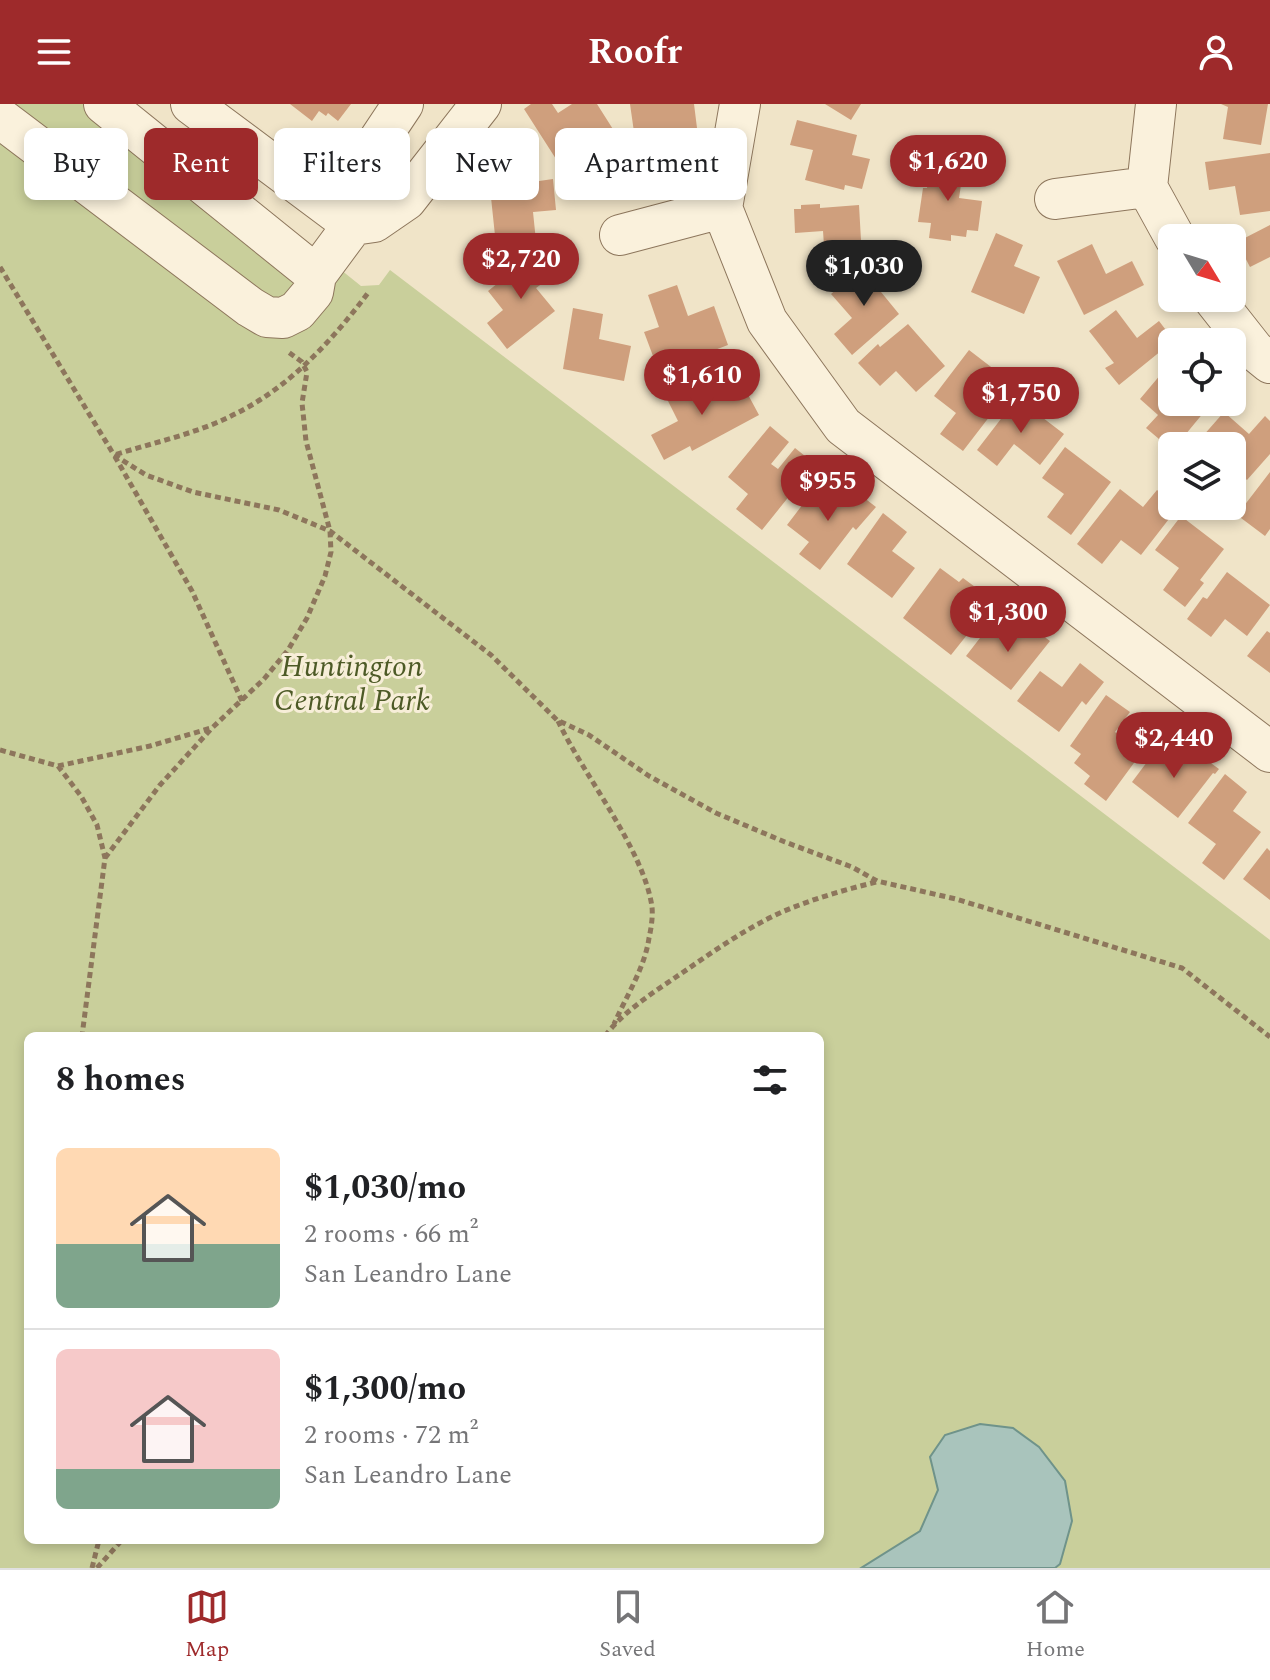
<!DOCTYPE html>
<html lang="en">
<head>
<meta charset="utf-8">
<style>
	:root { --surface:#fff; --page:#f6f6f6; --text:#202124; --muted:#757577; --line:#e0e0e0; --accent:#9e2a2b }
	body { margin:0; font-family:Spectral,serif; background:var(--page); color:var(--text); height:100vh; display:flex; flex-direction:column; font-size:30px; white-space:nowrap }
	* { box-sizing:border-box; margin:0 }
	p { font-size:26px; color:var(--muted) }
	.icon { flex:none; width:44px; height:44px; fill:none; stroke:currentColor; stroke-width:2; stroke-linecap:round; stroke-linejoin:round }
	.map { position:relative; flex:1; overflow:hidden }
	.sheet { position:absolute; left:24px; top:928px; width:800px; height:512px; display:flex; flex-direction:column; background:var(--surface); border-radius:12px; box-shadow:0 4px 12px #0003 }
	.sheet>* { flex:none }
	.banner { position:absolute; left:24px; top:24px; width:800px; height:72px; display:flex; gap:16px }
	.needle { width:52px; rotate:128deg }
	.controls { position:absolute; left:1158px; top:120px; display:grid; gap:16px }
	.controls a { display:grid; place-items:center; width:88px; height:88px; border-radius:12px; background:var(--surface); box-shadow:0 4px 12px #0003; font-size:40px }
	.price { position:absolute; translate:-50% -68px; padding:0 18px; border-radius:28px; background:var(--accent); color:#fff; font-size:26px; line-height:52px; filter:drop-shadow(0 2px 4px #0008) }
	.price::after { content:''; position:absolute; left:50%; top:48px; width:24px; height:18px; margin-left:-12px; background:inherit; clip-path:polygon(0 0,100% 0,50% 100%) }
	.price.current { background:#222; color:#fff }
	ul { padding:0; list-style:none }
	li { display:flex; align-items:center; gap:24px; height:200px; padding:0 32px }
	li+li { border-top:2px solid var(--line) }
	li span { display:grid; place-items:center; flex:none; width:224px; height:160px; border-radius:12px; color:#555 }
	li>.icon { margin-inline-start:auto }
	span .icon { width:96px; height:96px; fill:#fffc; stroke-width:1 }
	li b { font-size:34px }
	h2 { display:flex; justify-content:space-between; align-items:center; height:96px; padding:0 32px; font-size:34px }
	.tag { padding:0 28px; border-radius:12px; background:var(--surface); box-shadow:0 4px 12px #0003; font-size:28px; line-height:72px }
	.tag.current { background:var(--accent); color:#fff }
	header { display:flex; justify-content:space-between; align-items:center; height:104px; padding:0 32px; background:var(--accent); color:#fff; font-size:36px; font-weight:700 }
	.menu { display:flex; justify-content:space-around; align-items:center; height:112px; border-top:2px solid var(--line); background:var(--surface); font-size:22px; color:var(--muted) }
	.menu a { display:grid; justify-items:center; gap:4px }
	.menu .current { color:var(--accent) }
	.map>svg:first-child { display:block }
	.green { fill:#c9cf9b; fill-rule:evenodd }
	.water { fill:#a9c4bc; stroke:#6f938a; stroke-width:2 }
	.building { fill:#cf9f7d }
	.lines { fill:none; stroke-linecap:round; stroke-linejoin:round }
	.minor-casing { stroke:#8d765c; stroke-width:42 }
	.path { stroke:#8d765c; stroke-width:5; stroke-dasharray:6 4; stroke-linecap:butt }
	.minor { stroke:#faf1dc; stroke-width:40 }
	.labels { text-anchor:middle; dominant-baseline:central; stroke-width:6; stroke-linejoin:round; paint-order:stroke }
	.park-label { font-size:30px; font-style:italic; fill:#4d5a26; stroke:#f7eed8 }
</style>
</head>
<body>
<header><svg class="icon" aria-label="menu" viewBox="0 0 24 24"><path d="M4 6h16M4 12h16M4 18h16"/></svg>Roofr<svg class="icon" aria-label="person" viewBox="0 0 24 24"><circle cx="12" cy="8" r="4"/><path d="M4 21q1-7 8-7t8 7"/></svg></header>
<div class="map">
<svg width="1270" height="1464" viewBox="0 0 1270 1464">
	<rect width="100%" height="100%" fill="#f0e4c8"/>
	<path class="green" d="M0 0H134L361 182 379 181 390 166 1270 836V1464H0ZM28 932H820V1436H28Z"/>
	<path class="water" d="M980 1320 1013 1324 1039 1343 1065 1377 1072 1417 1060 1460 1055 1464H861L920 1427 938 1386 930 1353 945 1331Z"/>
	<path class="building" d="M290 0H351L338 17 328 9 326 12 319 7 312 17Z
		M531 0H552L558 9 572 0H597L623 41 599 57 585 36 556 55 524 5Z
		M630 0H694L697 24 665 28 668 52 638 56Z
		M825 0H861L851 16Z
		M1221 0H1268L1261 41 1223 35 1228 3Z
		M797 16 857 31 852 51 870 55 862 85 845 81 844 86 805 76 813 46 790 41Z
		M1270 49V107L1240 111 1235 82 1209 86 1205 58Z
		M931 56 964 61 959 94 982 97 978 127 967 126 966 133 951 131V137L929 134 931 119 918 118 923 84H927Z
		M553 75 556 106 533 108 536 137 496 141 490 84Z
		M820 100V104L859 101 862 154 825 156 823 127 795 129 794 105H801V101Z
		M1270 121V153L1250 163 1237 138Z
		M996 129 1023 141 1014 162 1040 173 1024 210 971 188Z
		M1092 140 1106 170 1132 157 1144 181 1084 211 1057 157Z
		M537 148 554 171 536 184 555 207 507 245 487 219 503 206 488 187Z
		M875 160 891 179 881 188 899 210 852 251 834 230 852 214 831 190 860 165 864 169Z
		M677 181 688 212 714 202 728 241 672 262 669 256 656 260 644 228 659 223 648 191Z
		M573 204 603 210 599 235 631 242 624 277 563 265Z
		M1116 206 1137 234 1159 217 1175 238H1172L1119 281 1105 264 1114 259 1089 227Z
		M908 220 945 262 916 288 896 267 880 282 858 259 878 240 880 243Z
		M969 246 995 266 983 281 1003 295 963 347 940 330 956 309 934 292Z
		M1172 257V298H1204L1209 302 1176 342H1172V346L1146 324 1158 311 1140 295Z
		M711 271 724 296 745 285 759 311 692 347 690 342 664 356 651 331 678 317 667 295Z
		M1017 294 1064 330 1040 361 1014 340 997 362 977 346Z
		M1224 308 1249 330 1265 312 1270 317V350L1247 376 1232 363V342H1190L1200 331 1202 333Z
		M770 322 789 338 771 360 778 365 795 344 815 360 762 426 736 405 748 390 728 373Z
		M1065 343 1111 378 1071 431 1047 413 1064 390 1042 374Z
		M1270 368V425L1265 432 1237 411Z
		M816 383 838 399 850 383 876 403 856 426 853 423 820 466 799 450 809 438 787 421Z
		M1120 385 1143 403 1157 386 1172 398V402H1179L1141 451 1121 436 1102 460 1077 440Z
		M883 409 907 428 892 447 915 464 892 494 847 460Z
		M1181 412 1224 445 1200 476 1204 479 1185 503 1163 486 1179 464 1155 446Z
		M940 464 959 478 963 474 994 497 951 551 903 514Z
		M1227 468 1270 501 1247 532 1225 515 1211 533 1187 515 1203 493 1207 495Z
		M1027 520 1050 537 1011 586 966 552 990 521 1013 538Z
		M1267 527 1270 529V569L1247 552Z
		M1080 559 1104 578 1086 601 1082 597 1059 628 1017 597 1040 567 1062 583Z
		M1106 591 1130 608 1115 628 1142 648 1106 697 1084 680 1090 672 1074 659 1081 650 1070 642Z
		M1156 646 1179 664 1193 646 1219 665 1215 670 1213 669 1178 714 1132 678Z
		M1225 670 1247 688 1233 707 1261 728 1224 776 1202 759 1216 740 1188 719Z
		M1267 744 1270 747V796L1243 775Z"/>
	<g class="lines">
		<defs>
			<path id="minor" d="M104 0 316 171
				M191 0 353 121
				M1156 0 1147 83 1175 134
				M0 14 250 203 267 213 283 214 297 207 313 188 316 171 353 121 363 60 403 0
				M1055 95 1147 83
				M722 104 767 217 843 322 1270 648
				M722 104 740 0
				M353 121 374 118 406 96 481 0
				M620 131 722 104
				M1213 194 1254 246 1270 259"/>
		</defs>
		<use href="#minor" class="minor-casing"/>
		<path class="path" d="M0 163 114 351 146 371 193 388 279 406 330 427 491 551 557 616 589 631 649 672 716 709 785 738 852 763 877 777 956 795 1182 864 1270 933
			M242 597 192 487 114 351C152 339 195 330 231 312 288 285 331 238 368 189
			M558 617C584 672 644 746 652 803 653 813 651 825 649 834 645 863 626 893 614 920
			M0 646 58 662 81 692 97 721 105 754 82 932
			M58 662 150 642 211 624
			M105 754 160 681 212 624 264 575 288 546 307 514 325 472 331 448 330 427 306 337 302 299 307 268 302 258 287 247
			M605 932C623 908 651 890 676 873 710 850 744 825 782 808 812 795 844 786 876 778
			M92 1464 99 1436
			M97 1464 122 1436"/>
		<use href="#minor" class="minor"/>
	</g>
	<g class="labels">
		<g class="park-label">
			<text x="352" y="563">Huntington<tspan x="352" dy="34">Central Park</tspan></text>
		</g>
	</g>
</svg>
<div class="controls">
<a><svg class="needle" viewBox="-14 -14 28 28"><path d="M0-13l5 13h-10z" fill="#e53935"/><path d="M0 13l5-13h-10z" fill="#757577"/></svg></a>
<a><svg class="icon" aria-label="locate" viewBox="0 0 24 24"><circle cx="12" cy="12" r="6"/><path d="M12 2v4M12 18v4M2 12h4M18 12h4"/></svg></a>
<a><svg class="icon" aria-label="layers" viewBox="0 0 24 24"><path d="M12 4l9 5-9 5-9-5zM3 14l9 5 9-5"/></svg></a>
</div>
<b class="price" style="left:948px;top:99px">$1,620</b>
<b class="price" style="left:521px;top:197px">$2,720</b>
<b class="price current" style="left:864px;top:204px">$1,030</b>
<b class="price" style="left:702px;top:313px">$1,610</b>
<b class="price" style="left:1021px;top:331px">$1,750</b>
<b class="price" style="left:828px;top:419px">$955</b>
<b class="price" style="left:1008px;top:550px">$1,300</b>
<b class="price" style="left:1174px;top:676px">$2,440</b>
<div class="banner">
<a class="tag">Buy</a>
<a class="tag current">Rent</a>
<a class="tag">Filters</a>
<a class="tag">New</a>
<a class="tag">Apartment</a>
</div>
<section class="sheet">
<h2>8 homes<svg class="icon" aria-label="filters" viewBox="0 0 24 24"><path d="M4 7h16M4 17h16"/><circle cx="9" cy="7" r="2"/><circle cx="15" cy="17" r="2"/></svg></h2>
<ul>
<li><span style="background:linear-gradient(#ffd9b3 60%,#7fa58c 0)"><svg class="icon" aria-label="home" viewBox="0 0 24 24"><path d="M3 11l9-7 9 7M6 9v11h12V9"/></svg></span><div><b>$1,030/mo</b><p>2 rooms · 66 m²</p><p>San Leandro Lane</p></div></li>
<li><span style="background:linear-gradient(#f6c9c9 75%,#7fa58c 0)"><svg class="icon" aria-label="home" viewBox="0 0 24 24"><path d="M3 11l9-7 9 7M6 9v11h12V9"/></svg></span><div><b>$1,300/mo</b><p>2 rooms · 72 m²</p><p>San Leandro Lane</p></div></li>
</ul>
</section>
</div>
<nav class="menu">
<a class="current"><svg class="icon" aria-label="map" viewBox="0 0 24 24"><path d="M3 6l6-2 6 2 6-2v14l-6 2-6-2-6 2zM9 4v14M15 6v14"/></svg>Map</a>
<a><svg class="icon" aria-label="saved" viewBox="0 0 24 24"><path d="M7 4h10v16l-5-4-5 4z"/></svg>Saved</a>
<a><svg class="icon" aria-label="home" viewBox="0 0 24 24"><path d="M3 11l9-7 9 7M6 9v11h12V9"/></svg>Home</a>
</nav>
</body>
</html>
